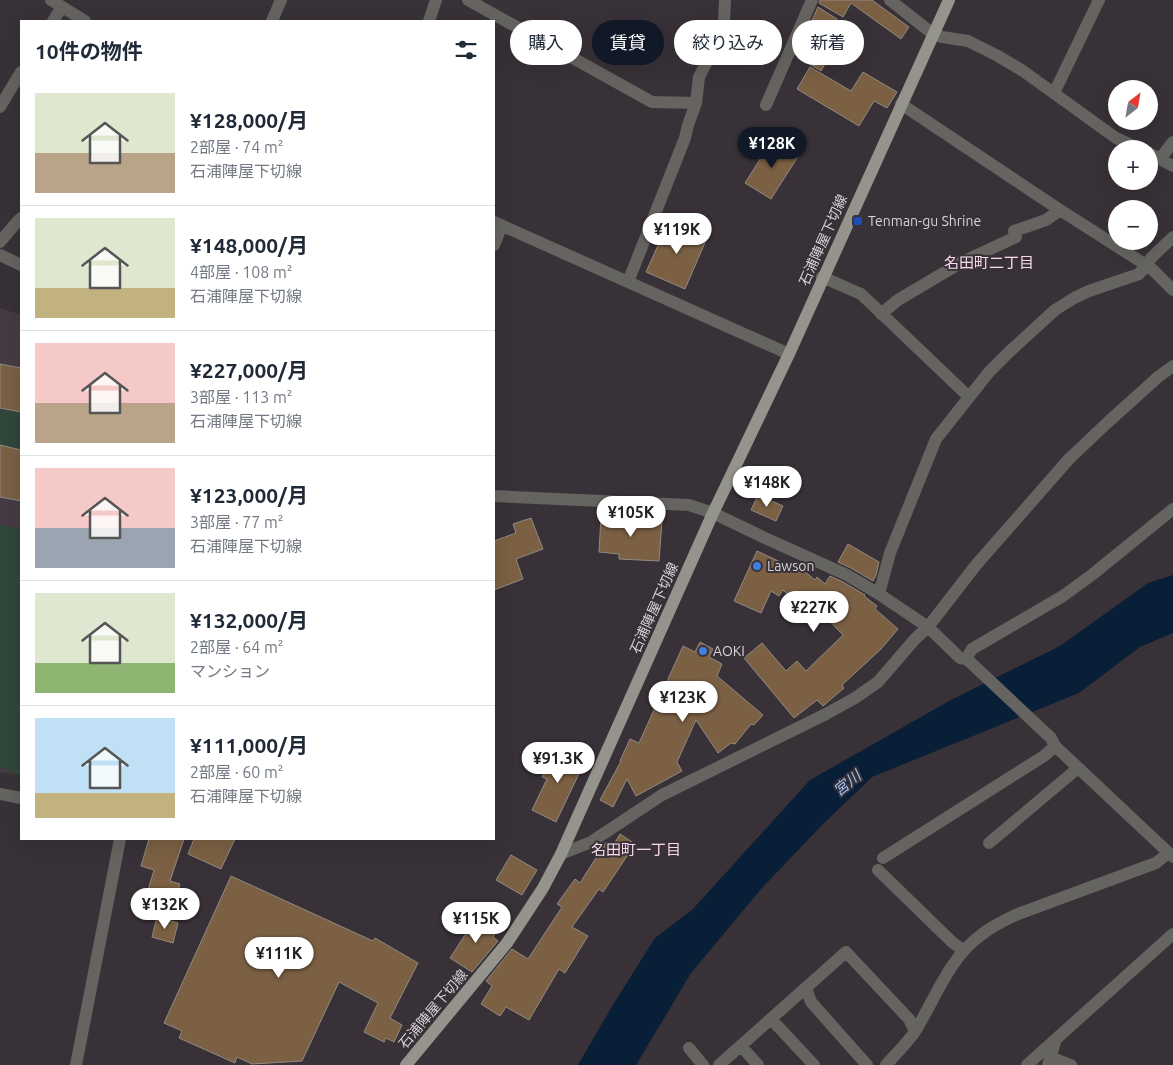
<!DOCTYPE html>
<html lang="ja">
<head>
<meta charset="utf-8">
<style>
	:root { --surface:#fff; --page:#f6f6f7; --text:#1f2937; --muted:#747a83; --line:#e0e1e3; --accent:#111827 }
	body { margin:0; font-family:Ubuntu,"Noto Sans JP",sans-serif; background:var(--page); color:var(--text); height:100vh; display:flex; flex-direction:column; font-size:19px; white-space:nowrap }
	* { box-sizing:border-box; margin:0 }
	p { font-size:16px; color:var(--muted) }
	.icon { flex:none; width:28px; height:28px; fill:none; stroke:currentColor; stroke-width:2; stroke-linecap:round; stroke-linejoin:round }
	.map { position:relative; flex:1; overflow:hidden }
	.sheet { position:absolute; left:20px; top:20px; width:475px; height:820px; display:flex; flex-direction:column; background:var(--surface); border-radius:0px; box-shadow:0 5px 20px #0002 }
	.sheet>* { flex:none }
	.top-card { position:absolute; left:510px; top:20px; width:475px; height:45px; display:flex; gap:10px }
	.needle { width:32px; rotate:31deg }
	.fabs { position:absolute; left:1108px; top:80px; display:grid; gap:10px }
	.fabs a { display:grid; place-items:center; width:50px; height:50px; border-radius:50%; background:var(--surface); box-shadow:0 5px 20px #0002; font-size:25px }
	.price { position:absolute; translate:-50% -42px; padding:0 11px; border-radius:18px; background:#fff; color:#222; font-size:16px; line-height:32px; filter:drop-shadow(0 1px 2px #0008) }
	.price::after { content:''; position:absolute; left:50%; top:30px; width:15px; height:11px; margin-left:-8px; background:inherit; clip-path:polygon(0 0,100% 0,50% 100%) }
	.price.selected { background:var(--accent); color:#fff }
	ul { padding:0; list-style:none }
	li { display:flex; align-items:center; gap:15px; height:125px; padding:0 15px }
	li+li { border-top:1px solid var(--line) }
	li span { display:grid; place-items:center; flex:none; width:140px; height:100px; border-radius:0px; color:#555 }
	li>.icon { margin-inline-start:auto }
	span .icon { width:60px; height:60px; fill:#fffc; stroke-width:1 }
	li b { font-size:21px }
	h2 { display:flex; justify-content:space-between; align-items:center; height:60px; padding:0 15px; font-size:21px }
	.chip { padding:0 18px; border-radius:22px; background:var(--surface); box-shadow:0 5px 20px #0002; font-size:18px; line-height:45px }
	.chip.selected { background:var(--accent); color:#fff }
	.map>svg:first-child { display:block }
	.built { fill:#463b45 }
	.green { fill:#31473a }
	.water { fill:#091f37 }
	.building { fill:#7b6043; stroke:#918a83 }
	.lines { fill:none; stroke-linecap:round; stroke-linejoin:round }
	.minor { stroke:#656461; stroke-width:12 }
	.major { stroke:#94948c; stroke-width:12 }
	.transit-dot { fill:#1a4fb4; stroke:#383137; stroke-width:2 }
	.shop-dot { fill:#3f7fe0; stroke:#383137; stroke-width:2 }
	.labels { text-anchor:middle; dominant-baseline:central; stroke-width:4; stroke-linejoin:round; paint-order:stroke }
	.poi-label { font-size:14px; fill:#d7d3d7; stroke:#383137; text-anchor:start }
	.street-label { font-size:14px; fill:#d7d3d7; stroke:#383137 }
	.neighbourhood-label { font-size:15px; fill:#f7d9ec; stroke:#383137 }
	.water-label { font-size:15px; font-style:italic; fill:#9bc5f8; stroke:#383137 }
</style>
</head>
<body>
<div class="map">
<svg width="1173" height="1065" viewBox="0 0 1173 1065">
	<rect width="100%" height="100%" fill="#383137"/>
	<path class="built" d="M0 308 21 315V775L0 772Z"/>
	<path class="green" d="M0 408 21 412V450L0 445Z
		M0 525 21 529V776L0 767Z"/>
	<path class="water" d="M1173 575V633L1140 647 1079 693 872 777 823 824 761 889 691 973 636 1065H578L611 1008 655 938 693 909 810 780 951 700 1060 646 1148 583Z"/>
	<path class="building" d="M820 0H872L909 27 901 39 851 3 843 17 819 3Z
		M818 7 837 19 823 43 806 34Z
		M810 43 830 55 821 71 800 58Z
		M810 67 851 91 863 72 897 92 887 108 874 101 859 126 797 89Z
		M773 139 799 155 771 199 745 183Z
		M669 221 707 238 685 289 646 272Z
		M0 364 21 368V412L0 408Z
		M0 445 21 450V501L0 497Z
		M758 495 783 506 776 521 751 510Z
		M601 516 662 521 659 561 619 559V554L599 552Z
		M531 518 543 549 516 559 523 579 494 590V541L516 533 513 524Z
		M848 544 879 562 876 575 873 581 851 568 838 562Z
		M757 551 793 568 801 573 803 570 815 580 817 577 825 584 830 576 843 582 865 595 864 596 877 606 875 609 898 629 881 649 842 685 844 688 823 706 817 700 794 718 744 658 762 643 786 671 797 661 806 671 843 635 813 604 807 611 783 590 779 596 771 591 761 613 734 601Z
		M700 642 713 649 709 657 722 664 717 676 763 715 754 725 751 724 735 744 731 743 718 753 696 720 677 762 682 771 636 796 627 779 613 807 600 800 621 761H620L630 739 639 743 683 646 695 652Z
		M556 747 585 761 556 822 532 810 547 779 542 777Z
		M620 834 635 844 603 892 599 889 572 927 588 936 565 973 559 969 529 1020 506 1007 500 1016 481 1004 492 986 486 981 512 949 528 959 562 907 557 904 575 879 580 883 606 842 613 846Z
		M149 839H184L170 881 180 884 171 915 143 907 154 870 141 866Z
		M194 839H235L221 869 188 854Z
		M511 855 537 870 522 895 496 880Z
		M231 876 373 941 375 938 418 963 390 1018 402 1025 394 1042 386 1038 384 1042 364 1032 378 1003 339 982 302 1061 252 1064 237 1057 235 1063 179 1038 182 1031 164 1023Z
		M478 915 498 928 493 937 498 941 472 972 450 958Z
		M157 917 178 923 173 943 152 937Z"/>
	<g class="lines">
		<path class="minor" d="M51 0 85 21
			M468 0 652 102 696 103
			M890 0 933 34 942 37 968 41 998 56 1023 71 1116 138 1140 149
			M53 21 62 7
			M272 21 281 0
			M429 21 436 0
			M1054 93 1099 0
			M901 104 1060 210 1146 265 1153 270 1173 290
			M766 105 812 0
			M0 107 21 72
			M1149 153 1173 166
			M1160 159 1173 142
			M494 222 789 354
			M0 242 16 223 21 218
			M494 245 502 225
			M0 255 21 265
			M822 277 861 294 969 397
			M628 282 685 138 688 125 696 103 699 77 723 30 724 22 725 0
			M881 314 898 300 962 262 1016 237 1014 231 1046 220 1060 210
			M494 496 689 505 713 513 765 538 847 575 879 594 928 627 960 658 966 659 970 662 1051 738 1055 746 1173 857
			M879 594 890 553 936 439 989 372 1008 353 1055 310 1074 298 1089 291 1139 274 1152 257 1173 237
			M966 659 972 649 1063 596 1093 574 1173 509
			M0 794 21 798
			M989 843 1078 768
			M561 854 591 842 662 795 826 714 855 698 878 682 915 639 928 627 976 565 1069 459 1107 423 1158 377 1173 366
			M883 858 1044 756 1055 746
			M878 870 952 942 964 951
			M806 988 811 1002 867 1065
			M771 1019 814 1065
			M741 1046 758 1065
			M689 1048 703 1065
			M1050 1057 1071 1065
			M76 1065 120 839
			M719 1065 846 952 909 1019 915 1031
			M886 1065C895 1055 906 1044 914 1033 935 1000 948 959 981 935 992 926 1005 920 1018 914L1156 863 1168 853
			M1027 1065 1173 934
			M1048 1065 1056 1039"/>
		<path class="major" d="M406 1065 507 943 543 888 561 854 713 513 789 354 949 0"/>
	</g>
	<rect class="transit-dot" x="853" y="216" width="10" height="10" rx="2.5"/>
	<g class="shop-dot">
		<circle cx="757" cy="566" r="5"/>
		<circle cx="703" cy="651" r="5"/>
	</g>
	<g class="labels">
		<g class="poi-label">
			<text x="868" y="221">Tenman-gu Shrine</text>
			<text x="767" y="566">Lawson</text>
			<text x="713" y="651">AOKI</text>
		</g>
		<g class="street-label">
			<text transform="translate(823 240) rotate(-66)">石浦陣屋下切線</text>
			<text transform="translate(654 608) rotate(-66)">石浦陣屋下切線</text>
			<text transform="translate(433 1009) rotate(-50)">石浦陣屋下切線</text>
		</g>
		<g class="neighbourhood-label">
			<text x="989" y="262">名田町二丁目</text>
			<text x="636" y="849">名田町一丁目</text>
		</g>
		<g class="water-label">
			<text transform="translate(847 783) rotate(-39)">宮川</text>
		</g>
	</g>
</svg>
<div class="fabs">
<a><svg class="needle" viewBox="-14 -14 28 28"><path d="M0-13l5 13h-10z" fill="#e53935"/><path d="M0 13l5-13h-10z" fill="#747a83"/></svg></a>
<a>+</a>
<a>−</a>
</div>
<b class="price selected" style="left:772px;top:169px">¥128K</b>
<b class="price" style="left:677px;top:255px">¥119K</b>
<b class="price" style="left:767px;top:508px">¥148K</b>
<b class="price" style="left:631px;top:538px">¥105K</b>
<b class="price" style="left:814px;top:633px">¥227K</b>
<b class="price" style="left:683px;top:723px">¥123K</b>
<b class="price" style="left:558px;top:784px">¥91.3K</b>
<b class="price" style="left:165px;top:930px">¥132K</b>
<b class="price" style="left:476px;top:944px">¥115K</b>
<b class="price" style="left:279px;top:979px">¥111K</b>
<div class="top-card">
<a class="chip">購入</a>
<a class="chip selected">賃貸</a>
<a class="chip">絞り込み</a>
<a class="chip">新着</a>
</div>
<section class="sheet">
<h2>10件の物件<svg class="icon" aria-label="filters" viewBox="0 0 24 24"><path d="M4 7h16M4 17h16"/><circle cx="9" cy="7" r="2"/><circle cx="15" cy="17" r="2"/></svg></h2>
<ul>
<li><span style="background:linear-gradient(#dfe7d0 60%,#b9a48a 0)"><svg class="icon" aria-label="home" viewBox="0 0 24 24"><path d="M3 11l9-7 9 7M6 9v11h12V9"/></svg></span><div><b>¥128,000/月</b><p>2部屋 · 74 m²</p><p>石浦陣屋下切線</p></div></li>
<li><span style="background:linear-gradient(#dfe7d0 70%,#c2b280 0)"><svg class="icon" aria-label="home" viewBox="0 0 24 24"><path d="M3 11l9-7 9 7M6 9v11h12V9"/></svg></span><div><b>¥148,000/月</b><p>4部屋 · 108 m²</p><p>石浦陣屋下切線</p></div></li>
<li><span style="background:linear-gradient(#f6c9c9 60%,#b9a48a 0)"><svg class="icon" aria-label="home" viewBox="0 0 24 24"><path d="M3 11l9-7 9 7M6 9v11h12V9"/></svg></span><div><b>¥227,000/月</b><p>3部屋 · 113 m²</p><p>石浦陣屋下切線</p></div></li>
<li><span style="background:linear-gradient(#f6c9c9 60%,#9aa5b1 0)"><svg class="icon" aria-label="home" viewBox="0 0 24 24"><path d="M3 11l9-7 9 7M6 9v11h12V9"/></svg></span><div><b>¥123,000/月</b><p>3部屋 · 77 m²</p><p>石浦陣屋下切線</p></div></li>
<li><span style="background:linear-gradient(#dfe7d0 70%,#8fb573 0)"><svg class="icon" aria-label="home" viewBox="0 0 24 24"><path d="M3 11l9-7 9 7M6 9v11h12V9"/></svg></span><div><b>¥132,000/月</b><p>2部屋 · 64 m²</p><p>マンション</p></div></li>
<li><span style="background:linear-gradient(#bfe0f5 75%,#c2b280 0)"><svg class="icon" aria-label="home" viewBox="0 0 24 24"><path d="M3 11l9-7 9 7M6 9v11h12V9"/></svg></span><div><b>¥111,000/月</b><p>2部屋 · 60 m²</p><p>石浦陣屋下切線</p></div></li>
</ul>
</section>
</div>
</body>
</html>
